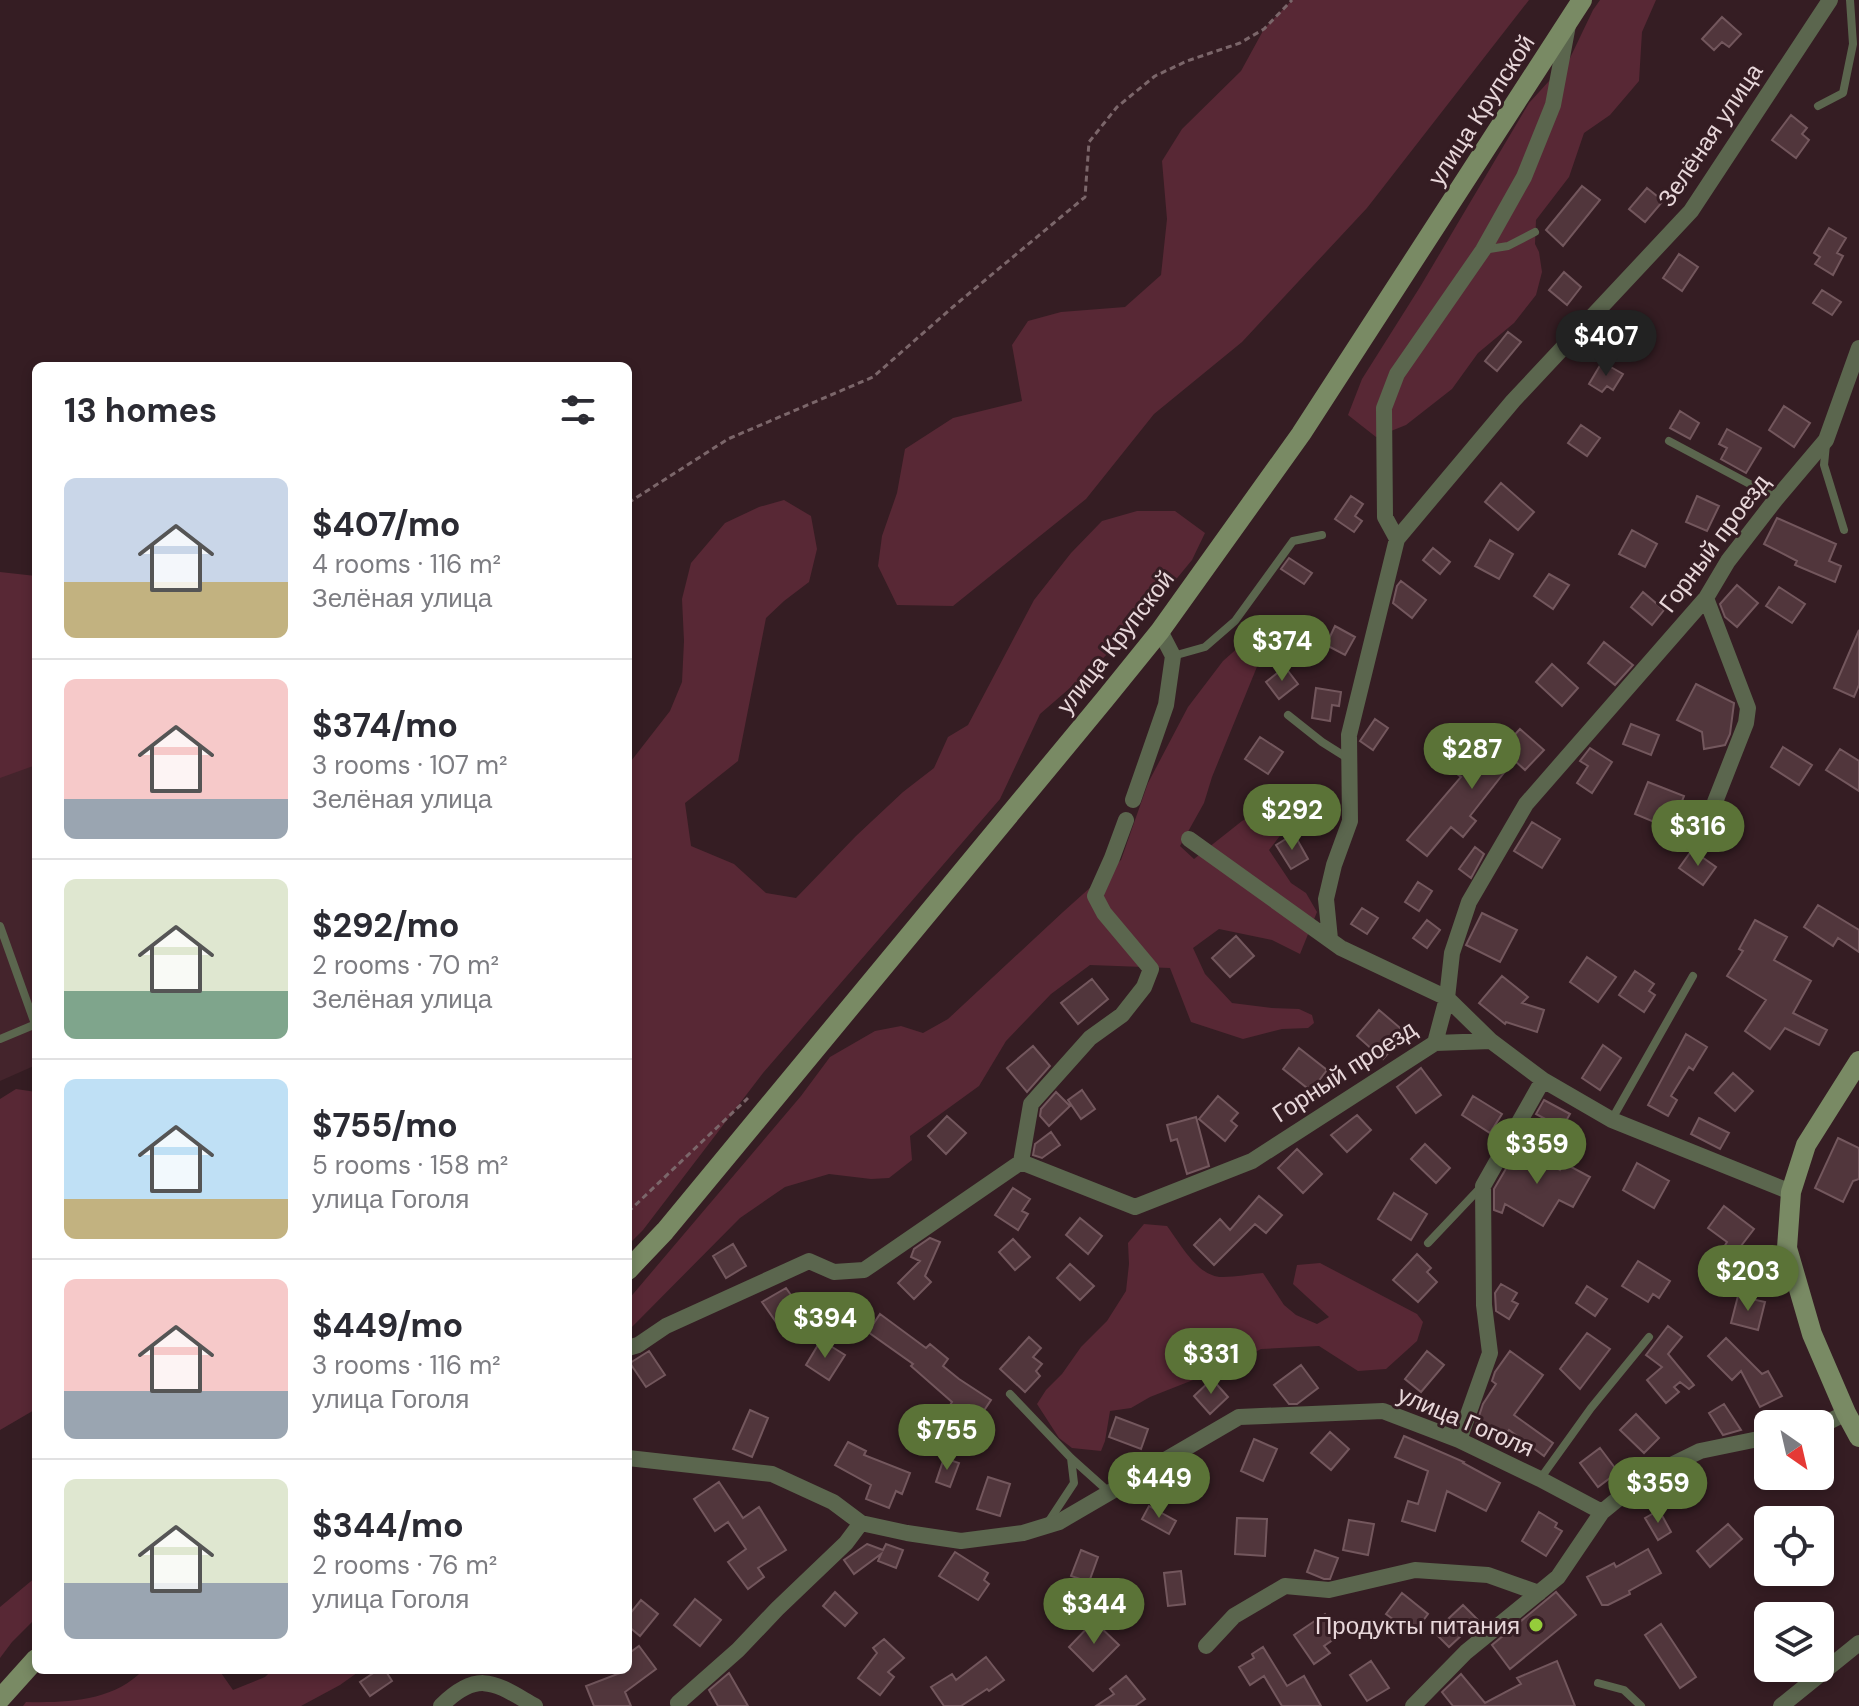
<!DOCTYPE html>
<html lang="en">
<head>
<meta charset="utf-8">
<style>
	:root { --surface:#fff; --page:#f2f2f3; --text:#2b2b33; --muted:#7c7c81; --line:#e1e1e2; --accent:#5b7337 }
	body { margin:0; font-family:"DM Sans",sans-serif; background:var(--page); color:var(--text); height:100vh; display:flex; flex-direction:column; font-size:30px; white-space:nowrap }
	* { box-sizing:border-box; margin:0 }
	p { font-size:26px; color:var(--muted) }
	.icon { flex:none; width:44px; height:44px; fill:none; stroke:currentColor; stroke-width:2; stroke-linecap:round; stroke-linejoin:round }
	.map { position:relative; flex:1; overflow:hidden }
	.details { position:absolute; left:32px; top:362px; width:600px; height:1312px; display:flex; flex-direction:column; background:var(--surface); border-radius:12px; box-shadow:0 4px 12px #0003 }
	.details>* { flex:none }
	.needle { width:52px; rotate:146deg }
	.tools { position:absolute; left:1754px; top:1410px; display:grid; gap:16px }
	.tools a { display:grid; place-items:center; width:80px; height:80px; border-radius:12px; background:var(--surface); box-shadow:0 4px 12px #0003; font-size:40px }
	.price { position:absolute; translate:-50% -68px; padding:0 18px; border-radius:28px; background:var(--accent); color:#fff; font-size:26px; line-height:52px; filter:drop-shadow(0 2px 4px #0008) }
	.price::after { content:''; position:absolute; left:50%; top:48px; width:24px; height:18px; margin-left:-12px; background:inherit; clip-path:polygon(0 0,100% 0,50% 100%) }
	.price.on { background:#222; color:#fff }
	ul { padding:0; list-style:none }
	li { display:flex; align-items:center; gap:24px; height:200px; padding:0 32px }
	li+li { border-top:2px solid var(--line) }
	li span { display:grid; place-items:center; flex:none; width:224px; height:160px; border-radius:12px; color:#555 }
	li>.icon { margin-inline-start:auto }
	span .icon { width:96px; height:96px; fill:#fffc; stroke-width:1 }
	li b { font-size:34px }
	h2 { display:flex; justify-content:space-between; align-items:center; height:96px; padding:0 32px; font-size:34px }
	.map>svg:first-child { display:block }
	.built { fill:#44242c }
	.green { fill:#582835 }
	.building { fill:#51363c; stroke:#73575d; stroke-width:2 }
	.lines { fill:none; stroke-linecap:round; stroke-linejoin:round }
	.path { stroke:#7b666a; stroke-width:3; stroke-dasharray:6 4; stroke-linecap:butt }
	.lane { stroke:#5b664e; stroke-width:8 }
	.street { stroke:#5b664e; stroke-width:16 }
	.secondary { stroke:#798a64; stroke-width:20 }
	.poi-dot { fill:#95cc3b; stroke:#351d23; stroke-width:3 }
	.labels { text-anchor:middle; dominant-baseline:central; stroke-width:6; stroke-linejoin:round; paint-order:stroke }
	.street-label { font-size:24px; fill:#e8d7da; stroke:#351d23 }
	.poi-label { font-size:24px; fill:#e8d7da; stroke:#351d23; text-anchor:end }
</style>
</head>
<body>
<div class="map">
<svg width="1859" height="1706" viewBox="0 0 1859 1706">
	<rect width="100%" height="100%" fill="#351d23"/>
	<path class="built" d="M36 763V1065L0 1081V776Z"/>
	<path class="green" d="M1292 0H1529L1367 208 1242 342 1154 414 1086 499 953 606 897 605 878 566 882 536 897 493 905 449 953 418 1022 401 1012 345 1028 321 1061 312 1125 307 1161 275 1167 219 1162 161 1182 129 1241 71 1264 29Z
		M1600 0H1656L1642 32 1639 81 1610 115 1584 133 1569 177 1536 220 1535 244 1539 252 1542 272 1536 295 1514 323 1478 353 1452 389 1406 425 1376 437 1348 415 1362 379 1420 287 1529 103 1570 58 1593 10Z
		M784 500 811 516 817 549 809 582 784 601 766 618 738 761 685 803 691 846 734 864 766 893 796 898 856 836 903 792 934 768 948 737 968 725 1034 600 1071 553 1102 521 1137 511H1175L1205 533 1192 560 1145 617 1093 668 1040 714 1000 799 763 1073 643 1230 628 1245V765L670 711 682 682 684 641 682 599 691 563 725 523 759 507Z
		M0 572 36 576V765L0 778Z
		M1249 638 1263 652 1212 777 1204 803 1180 846 1194 859 1242 821 1276 803 1286 805 1293 819 1269 850 1291 883 1306 893 1317 912 1300 954 1272 940 1219 929 1193 948 1205 974 1232 1003 1272 1008 1299 1009 1312 1015 1314 1023 1308 1028 1282 1029 1243 1039 1191 1022 1170 968 1090 965 1051 994 1006 1041 979 1086 910 1136 912 1160 889 1178 871 1179 829 1174 785 1187 740 1218 628 1331V1300L801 1096 830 1057 875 1031 901 1026 923 1033 948 1019 1063 912 1121 860 1148 783 1188 707 1223 661Z
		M16 1089 36 1092V1409L0 1430V1099Z
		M1144 1224 1167 1226C1180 1243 1198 1278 1223 1277 1236 1277 1250 1274 1263 1273L1284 1305 1296 1315 1317 1324 1329 1317 1293 1284 1297 1265 1320 1263 1417 1314 1423 1322 1417 1341 1386 1369 1358 1371 1319 1346 1261 1349 1226 1367 1150 1397 1131 1408 1110 1411 1105 1441 1101 1451 1072 1448 1059 1438 1037 1404 1046 1390 1062 1374 1081 1347 1107 1321 1126 1291 1129 1264 1128 1243Z
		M36 1577V1618L12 1642 0 1658V1607Z
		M143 1670H219L233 1690 265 1677 272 1670H361L340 1685 301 1706H23L26 1702C67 1703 114 1701 143 1670Z"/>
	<path class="building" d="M1722 17 1741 34 1729 47 1722 42 1714 50 1702 39Z
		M1791 115 1807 128 1802 134 1809 140 1796 158 1772 140Z
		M1582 186 1600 200 1563 246 1546 230Z
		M1647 188 1663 201 1645 222 1629 209Z
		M1829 228 1846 238 1837 253 1843 256 1833 275 1815 264 1820 257 1814 253Z
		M1679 254 1698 267 1682 291 1663 278Z
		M1564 272 1581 287 1567 305 1549 290Z
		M1822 290 1841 302 1832 315 1813 303Z
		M1508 332 1521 342 1497 371 1485 361Z
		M1602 362 1623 374 1613 390 1607 386 1602 392 1589 384Z
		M1784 406 1810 423 1794 447 1769 430Z
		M1680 411 1699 423 1690 439 1670 428Z
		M1581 425 1600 438 1587 456 1568 443Z
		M1727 429 1761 448 1746 473 1721 459 1727 448 1719 444Z
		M1501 483 1534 512 1518 530 1485 502Z
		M1351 496 1363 504 1355 516 1362 521 1354 532 1335 519Z
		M1697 496 1719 506 1707 531 1686 522Z
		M1777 518 1836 544 1829 561 1841 566 1835 582 1795 565 1797 561 1764 544Z
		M1632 530 1657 544 1645 567 1619 554Z
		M1490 540 1513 554 1499 579 1475 566Z
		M1433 548 1450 562 1440 574 1423 560Z
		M1289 558 1312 573 1304 584 1281 569Z
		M1549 574 1569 585 1553 609 1534 596Z
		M1401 581 1426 600 1412 618 1393 603 1397 586Z
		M1737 585 1758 603 1737 627 1725 617 1720 604Z
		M1779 587 1805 604 1792 623 1766 606Z
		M1643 592 1664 610 1652 625 1631 607Z
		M1335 626 1355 637 1345 655 1326 645Z
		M1859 630V685L1854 697 1834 688Z
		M1604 642 1633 665 1615 685 1588 663Z
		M1552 664 1578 688 1562 706 1536 682Z
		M1285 667 1298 684 1279 699 1266 682Z
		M1696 684 1734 703 1730 734 1725 745 1704 749 1702 732 1677 720Z
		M1316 688 1341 692 1339 706 1332 705 1330 721 1312 718Z
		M1375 719 1388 728 1373 750 1360 741Z
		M1631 724 1659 735 1651 755 1623 744Z
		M1520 729 1544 750 1525 770 1514 760 1470 816 1476 821 1463 837 1451 827 1427 856 1407 840 1461 777 1452 770 1469 748 1488 764Z
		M1260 737 1283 752 1268 774 1245 759Z
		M1783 747 1812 765 1799 785 1771 767Z
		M1590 748 1612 762 1592 793 1577 783 1588 766 1580 761Z
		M1840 749 1859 761V791L1826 770Z
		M1648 782 1684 796 1671 829 1635 814Z
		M1532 822 1560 839 1542 868 1514 851Z
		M1294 834 1308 859 1291 869 1276 845Z
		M1475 847 1484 854 1471 878 1459 869Z
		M1692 850 1716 867 1703 885 1679 868Z
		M1418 882 1432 891 1419 911 1405 902Z
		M1818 905 1859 930V952L1838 938 1833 946 1804 927Z
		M1362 908 1378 918 1367 934 1351 924Z
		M1482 913 1517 930 1500 962 1466 945Z
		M1427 920 1440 930 1427 948 1413 938Z
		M1755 920 1787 937 1774 960 1811 981 1793 1013 1827 1030 1819 1045 1785 1028 1770 1049 1745 1031 1766 1000 1727 976 1743 951 1739 949Z
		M1236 936 1254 956 1230 977 1212 958Z
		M1587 957 1616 977 1598 1002 1570 982Z
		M1635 971 1654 984 1649 991 1655 995 1644 1012 1619 995Z
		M1502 976 1528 997 1522 1003 1544 1010 1537 1032 1506 1022 1505 1024 1479 1003Z
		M1092 979 1108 999 1078 1024 1061 1003Z
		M1379 1010 1406 1033 1383 1059 1357 1036Z
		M1686 1034 1707 1047 1693 1070 1689 1067 1671 1096 1677 1100 1668 1116 1648 1105Z
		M1603 1045 1621 1058 1600 1090 1582 1078Z
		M1033 1046 1050 1066 1027 1092 1007 1068Z
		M1299 1048 1327 1070 1311 1091 1283 1069Z
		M1421 1068 1441 1095 1416 1113 1397 1087Z
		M1733 1073 1753 1091 1735 1111 1715 1093Z
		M1082 1090 1095 1109 1081 1119 1068 1100Z
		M1056 1092 1070 1106 1049 1126 1040 1116 1041 1109Z
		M1218 1096 1238 1113 1231 1121 1237 1126 1225 1141 1199 1119Z
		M1473 1096 1502 1114 1490 1133 1462 1115Z
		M1544 1100 1570 1114 1562 1128 1536 1114Z
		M1357 1115 1371 1130 1347 1152 1331 1135Z
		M947 1116 966 1133 946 1154 928 1136Z
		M1196 1117 1209 1166 1187 1174 1177 1139 1171 1141 1167 1125Z
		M1699 1118 1729 1133 1720 1149 1691 1134Z
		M1051 1132 1060 1145 1042 1158 1033 1155 1035 1144Z
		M1838 1138 1859 1148V1179L1853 1181 1843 1202 1815 1188Z
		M1425 1144 1450 1168 1436 1183 1411 1159Z
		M1520 1145 1560 1170 1564 1163 1590 1177 1573 1207 1559 1200 1543 1226 1505 1204 1502 1213 1494 1210V1189Z
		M1297 1149 1322 1174 1303 1193 1278 1168Z
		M1637 1163 1669 1181 1654 1208 1623 1190Z
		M1013 1188 1030 1199 1022 1211 1028 1214 1018 1230 995 1215Z
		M1394 1193 1427 1214 1411 1240 1378 1219Z
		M1259 1196 1282 1215 1266 1233 1255 1224 1214 1265 1194 1245 1220 1219 1230 1230Z
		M1724 1206 1754 1229 1728 1263 1736 1268 1725 1287 1707 1276 1727 1242 1708 1228Z
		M1080 1218 1102 1236 1088 1254 1066 1235Z
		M930 1238 940 1242 925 1276 931 1282 914 1299 898 1283 920 1261 911 1257 914 1249Z
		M1013 1239 1030 1257 1015 1270 999 1252Z
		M733 1244 746 1266 726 1278 713 1256Z
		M1417 1254 1431 1268 1427 1272 1437 1282 1418 1302 1393 1280Z
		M1638 1261 1670 1281 1659 1298 1653 1294 1648 1302 1622 1286Z
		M1070 1264 1094 1286 1080 1300 1057 1278Z
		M1501 1284 1517 1293 1512 1301 1518 1304 1509 1319 1496 1311 1495 1293Z
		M1587 1286 1607 1299 1595 1316 1576 1303Z
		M786 1288 800 1308 792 1314 807 1328 794 1339 776 1322 762 1302Z
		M1738 1296 1765 1302 1758 1330 1731 1323Z
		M880 1314 926 1348 930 1344 948 1359 943 1366 959 1379 991 1400 971 1430 945 1413 952 1402 911 1366 913 1364 868 1332Z
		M1668 1326 1682 1337 1668 1354 1694 1385 1689 1389 1680 1382 1674 1387 1679 1392 1666 1403 1647 1380 1662 1367 1646 1355Z
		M1587 1333 1610 1349 1580 1389 1560 1369Z
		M1029 1337 1041 1348 1033 1357 1042 1364 1036 1371 1040 1376 1025 1392 1000 1369Z
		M1726 1338 1762 1374 1768 1371 1782 1396 1760 1407 1741 1371 1732 1380 1708 1356Z
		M821 1340 845 1355 829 1380 806 1365Z
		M649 1351 665 1375 646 1387 630 1363Z
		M1427 1351 1444 1365 1421 1392 1405 1379Z
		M1510 1351 1543 1375 1514 1415 1553 1443 1544 1456 1509 1430 1500 1443 1475 1428 1483 1404 1496 1384 1492 1381 1495 1372Z
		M1301 1365 1318 1388 1297 1404H1289L1274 1385Z
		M1212 1379 1228 1397 1210 1414 1194 1396Z
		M1724 1404 1741 1430 1723 1435 1709 1413Z
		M750 1410 768 1418 752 1457 733 1449Z
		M1636 1414 1659 1438 1644 1453 1620 1430Z
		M1116 1417 1148 1429 1141 1449 1109 1437Z
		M1330 1432 1349 1449 1331 1470 1311 1453Z
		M1404 1436 1464 1462 1463 1463 1500 1483 1486 1511 1447 1491 1435 1531 1402 1521 1408 1501 1418 1504 1428 1471 1395 1457Z
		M1254 1439 1277 1449 1263 1481 1241 1471Z
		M848 1442 866 1451 864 1455 910 1473 902 1494 896 1491 889 1508 866 1499 871 1485 835 1465Z
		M1600 1448 1618 1472 1598 1487 1580 1463Z
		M944 1458 959 1463 950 1487 936 1482Z
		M1166 1472 1180 1490 1158 1506 1143 1486Z
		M988 1477 1010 1484 1000 1516 977 1509Z
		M719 1482 743 1518 759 1507 786 1550 758 1568 764 1577 748 1589 728 1562 746 1549 728 1522 715 1531 694 1499Z
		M1149 1506 1176 1521 1169 1534 1142 1519Z
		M1659 1510 1671 1532 1658 1540 1645 1518Z
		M1539 1512 1557 1523 1555 1527 1562 1531 1546 1556 1522 1541Z
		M1237 1518 1267 1519 1265 1556 1235 1554Z
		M1349 1520 1374 1524 1368 1555 1343 1550Z
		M1728 1524 1742 1539 1710 1567 1697 1551Z
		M867 1544 883 1550 886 1544 903 1550 896 1568 878 1561 881 1554 854 1574 844 1560Z
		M1648 1549 1661 1573 1629 1591 1630 1594 1608 1605H1602L1587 1577 1614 1563 1616 1567Z
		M1081 1550 1098 1557 1089 1582 1071 1576Z
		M1315 1550 1338 1558 1330 1579H1324L1307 1572Z
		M955 1552 988 1573 984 1580 989 1584 978 1600 939 1576Z
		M1181 1571 1185 1604 1168 1606 1164 1573Z
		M835 1592 857 1613 845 1626 823 1606Z
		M1556 1592 1576 1615 1510 1669 1492 1645Z
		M1402 1593 1428 1614 1413 1634 1386 1614Z
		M695 1599 721 1620 700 1646 674 1625Z
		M641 1600 658 1614 640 1636 628 1626V1616Z
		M1463 1605 1478 1620 1449 1647 1434 1632Z
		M1325 1614 1340 1635 1324 1646 1330 1653 1314 1664 1294 1635Z
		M1094 1621 1119 1645 1093 1671 1069 1647Z
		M1661 1624 1696 1677 1680 1688 1645 1635Z
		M884 1639 904 1658 888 1672 894 1677 880 1695 858 1678 877 1653 873 1648Z
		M639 1646 656 1669 625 1692 631 1706H594L586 1686 628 1670V1654Z
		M1263 1647 1287 1686 1304 1676 1321 1706H1282L1264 1676 1250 1685 1239 1667 1254 1658 1252 1654Z
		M986 1657 1004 1680 989 1691 987 1689 961 1706H944L931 1687 952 1674 956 1680Z
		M1371 1661 1389 1688 1367 1701 1350 1675Z
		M1557 1661 1575 1706H1453L1442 1692 1461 1674 1485 1703 1521 1684 1517 1678Z
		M378 1670H385L392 1681 370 1696 360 1682Z
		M729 1673 748 1706H718L709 1690Z
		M1126 1676 1145 1699 1135 1706H1096L1114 1694 1110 1689Z"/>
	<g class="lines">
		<path class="path" d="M628 503 728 439 873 377 954 306 1085 197 1089 142 1117 107 1155 76 1187 61 1240 43 1264 29 1292 0
			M628 1212 748 1098"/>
		<path class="lane" d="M1818 106 1843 93 1853 44 1850 0
			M1483 250 1508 246 1535 232
			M1669 441 1776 498
			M1826 444 1824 465 1844 530
			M1173 656 1205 647 1235 621 1293 541 1322 535
			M1288 715 1322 742 1349 759
			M0 926 35 1024
			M0 1039 36 1024
			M1612 1119 1693 976
			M1428 1243 1482 1186
			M1010 1394 1071 1458 1109 1492
			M1540 1479 1591 1408 1649 1337
			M1047 1524 1074 1483 1071 1458
			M1598 1683 1624 1690 1641 1706"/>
		<path class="street" d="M1397 539 1513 401 1691 211 1830 0
			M1706 598 1748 708 1746 723 1715 802
			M1133 800 1166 705 1173 656 1160 631
			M1189 839 1341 948 1447 998 1491 1041 1543 1080 1612 1120 1791 1192
			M1330 939 1326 899 1334 865 1350 821 1349 735 1397 539 1385 517 1384 408 1397 374 1483 250 1524 177 1553 105 1568 25
			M1435 1043 1491 1041
			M1021 1162 1031 1104 1090 1038 1122 1015 1144 987 1151 969 1104 913 1095 896 1112 858 1126 820
			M628 1348 638 1345 666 1326 809 1261 834 1272 864 1270 1021 1162 1135 1207 1252 1161 1435 1043 1447 998 1452 953 1469 902 1526 804 1706 598 1728 561 1776 499 1826 440 1859 348
			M1820 1426 1846 1413
			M1459 1440 1490 1353 1484 1305 1483 1186 1543 1080
			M628 1458 772 1474 833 1502 861 1523 907 1533 961 1541 1023 1533 1059 1522 1239 1417 1383 1411 1459 1440 1540 1479 1602 1512
			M1206 1646 1234 1616 1285 1586 1329 1590 1415 1570 1488 1575 1539 1593
			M441 1706C479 1668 496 1684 535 1706
			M679 1706 678 1703 738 1650 777 1609 846 1543 861 1523
			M1413 1706 1466 1652 1558 1577 1602 1512 1641 1480 1700 1451 1768 1437
			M1781 1706 1859 1643"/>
		<path class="secondary" d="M1859 1061 1806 1145 1791 1192 1787 1248 1812 1334 1846 1413 1859 1437
			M628 1270 665 1231 1105 699 1160 631 1301 434 1582 0
			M0 1699 36 1659"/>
	</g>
	<circle class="poi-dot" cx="1536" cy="1625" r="8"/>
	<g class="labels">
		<g class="street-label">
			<text transform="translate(1481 110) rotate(-57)">улица Крупской</text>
			<text transform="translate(1710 135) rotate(-56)">Зелёная улица</text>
			<text transform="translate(1714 543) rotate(-53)">Горный проезд</text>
			<text transform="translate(1115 642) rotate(-52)">улица Крупской</text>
			<text transform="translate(1344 1071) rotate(-33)">Горный проезд</text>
			<text transform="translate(1466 1421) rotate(23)">улица Гоголя</text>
		</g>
		<g class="poi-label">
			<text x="1520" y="1625">Продукты питания</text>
		</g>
	</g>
</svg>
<div class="tools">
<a><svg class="needle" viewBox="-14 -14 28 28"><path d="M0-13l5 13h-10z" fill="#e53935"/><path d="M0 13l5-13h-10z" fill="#7c7c81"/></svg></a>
<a><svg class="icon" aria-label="locate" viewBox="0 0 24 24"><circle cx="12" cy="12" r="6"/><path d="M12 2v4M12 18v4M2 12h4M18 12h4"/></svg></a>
<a><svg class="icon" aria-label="layers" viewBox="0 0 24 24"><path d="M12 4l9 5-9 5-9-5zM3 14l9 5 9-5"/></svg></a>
</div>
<b class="price on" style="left:1606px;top:378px">$407</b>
<b class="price" style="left:1282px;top:683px">$374</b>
<b class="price" style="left:1472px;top:791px">$287</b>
<b class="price" style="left:1292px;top:852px">$292</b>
<b class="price" style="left:1698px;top:868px">$316</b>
<b class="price" style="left:1537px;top:1186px">$359</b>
<b class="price" style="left:1748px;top:1313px">$203</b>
<b class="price" style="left:825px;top:1360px">$394</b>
<b class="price" style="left:1211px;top:1396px">$331</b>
<b class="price" style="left:947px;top:1472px">$755</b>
<b class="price" style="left:1159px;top:1520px">$449</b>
<b class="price" style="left:1658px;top:1525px">$359</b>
<b class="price" style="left:1094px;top:1646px">$344</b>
<section class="details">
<h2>13 homes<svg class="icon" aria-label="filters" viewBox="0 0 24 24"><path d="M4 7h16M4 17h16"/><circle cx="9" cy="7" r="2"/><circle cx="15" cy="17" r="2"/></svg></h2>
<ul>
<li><span style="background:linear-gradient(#c9d6e8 65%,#c2b280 0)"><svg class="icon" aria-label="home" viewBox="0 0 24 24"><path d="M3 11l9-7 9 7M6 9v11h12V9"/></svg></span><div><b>$407/mo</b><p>4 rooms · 116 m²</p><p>Зелёная улица</p></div></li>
<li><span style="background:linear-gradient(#f6c9c9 75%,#9aa5b1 0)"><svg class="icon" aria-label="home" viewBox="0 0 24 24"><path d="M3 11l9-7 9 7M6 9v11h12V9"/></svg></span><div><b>$374/mo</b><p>3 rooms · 107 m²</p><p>Зелёная улица</p></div></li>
<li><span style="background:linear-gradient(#dfe7d0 70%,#7fa58c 0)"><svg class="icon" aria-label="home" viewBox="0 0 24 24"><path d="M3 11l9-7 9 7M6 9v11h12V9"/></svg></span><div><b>$292/mo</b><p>2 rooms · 70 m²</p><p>Зелёная улица</p></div></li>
<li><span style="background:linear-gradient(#bfe0f5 75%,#c2b280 0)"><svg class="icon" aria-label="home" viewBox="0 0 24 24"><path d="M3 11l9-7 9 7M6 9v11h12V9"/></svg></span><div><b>$755/mo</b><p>5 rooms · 158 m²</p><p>улица Гоголя</p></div></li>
<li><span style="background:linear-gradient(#f6c9c9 70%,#9aa5b1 0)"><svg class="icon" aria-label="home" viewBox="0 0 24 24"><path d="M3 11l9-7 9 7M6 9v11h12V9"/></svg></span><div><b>$449/mo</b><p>3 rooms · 116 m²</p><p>улица Гоголя</p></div></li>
<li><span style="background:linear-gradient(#dfe7d0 65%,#9aa5b1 0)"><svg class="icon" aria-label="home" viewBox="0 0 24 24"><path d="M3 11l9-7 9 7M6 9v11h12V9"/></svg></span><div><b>$344/mo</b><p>2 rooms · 76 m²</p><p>улица Гоголя</p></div></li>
</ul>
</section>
</div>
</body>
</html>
